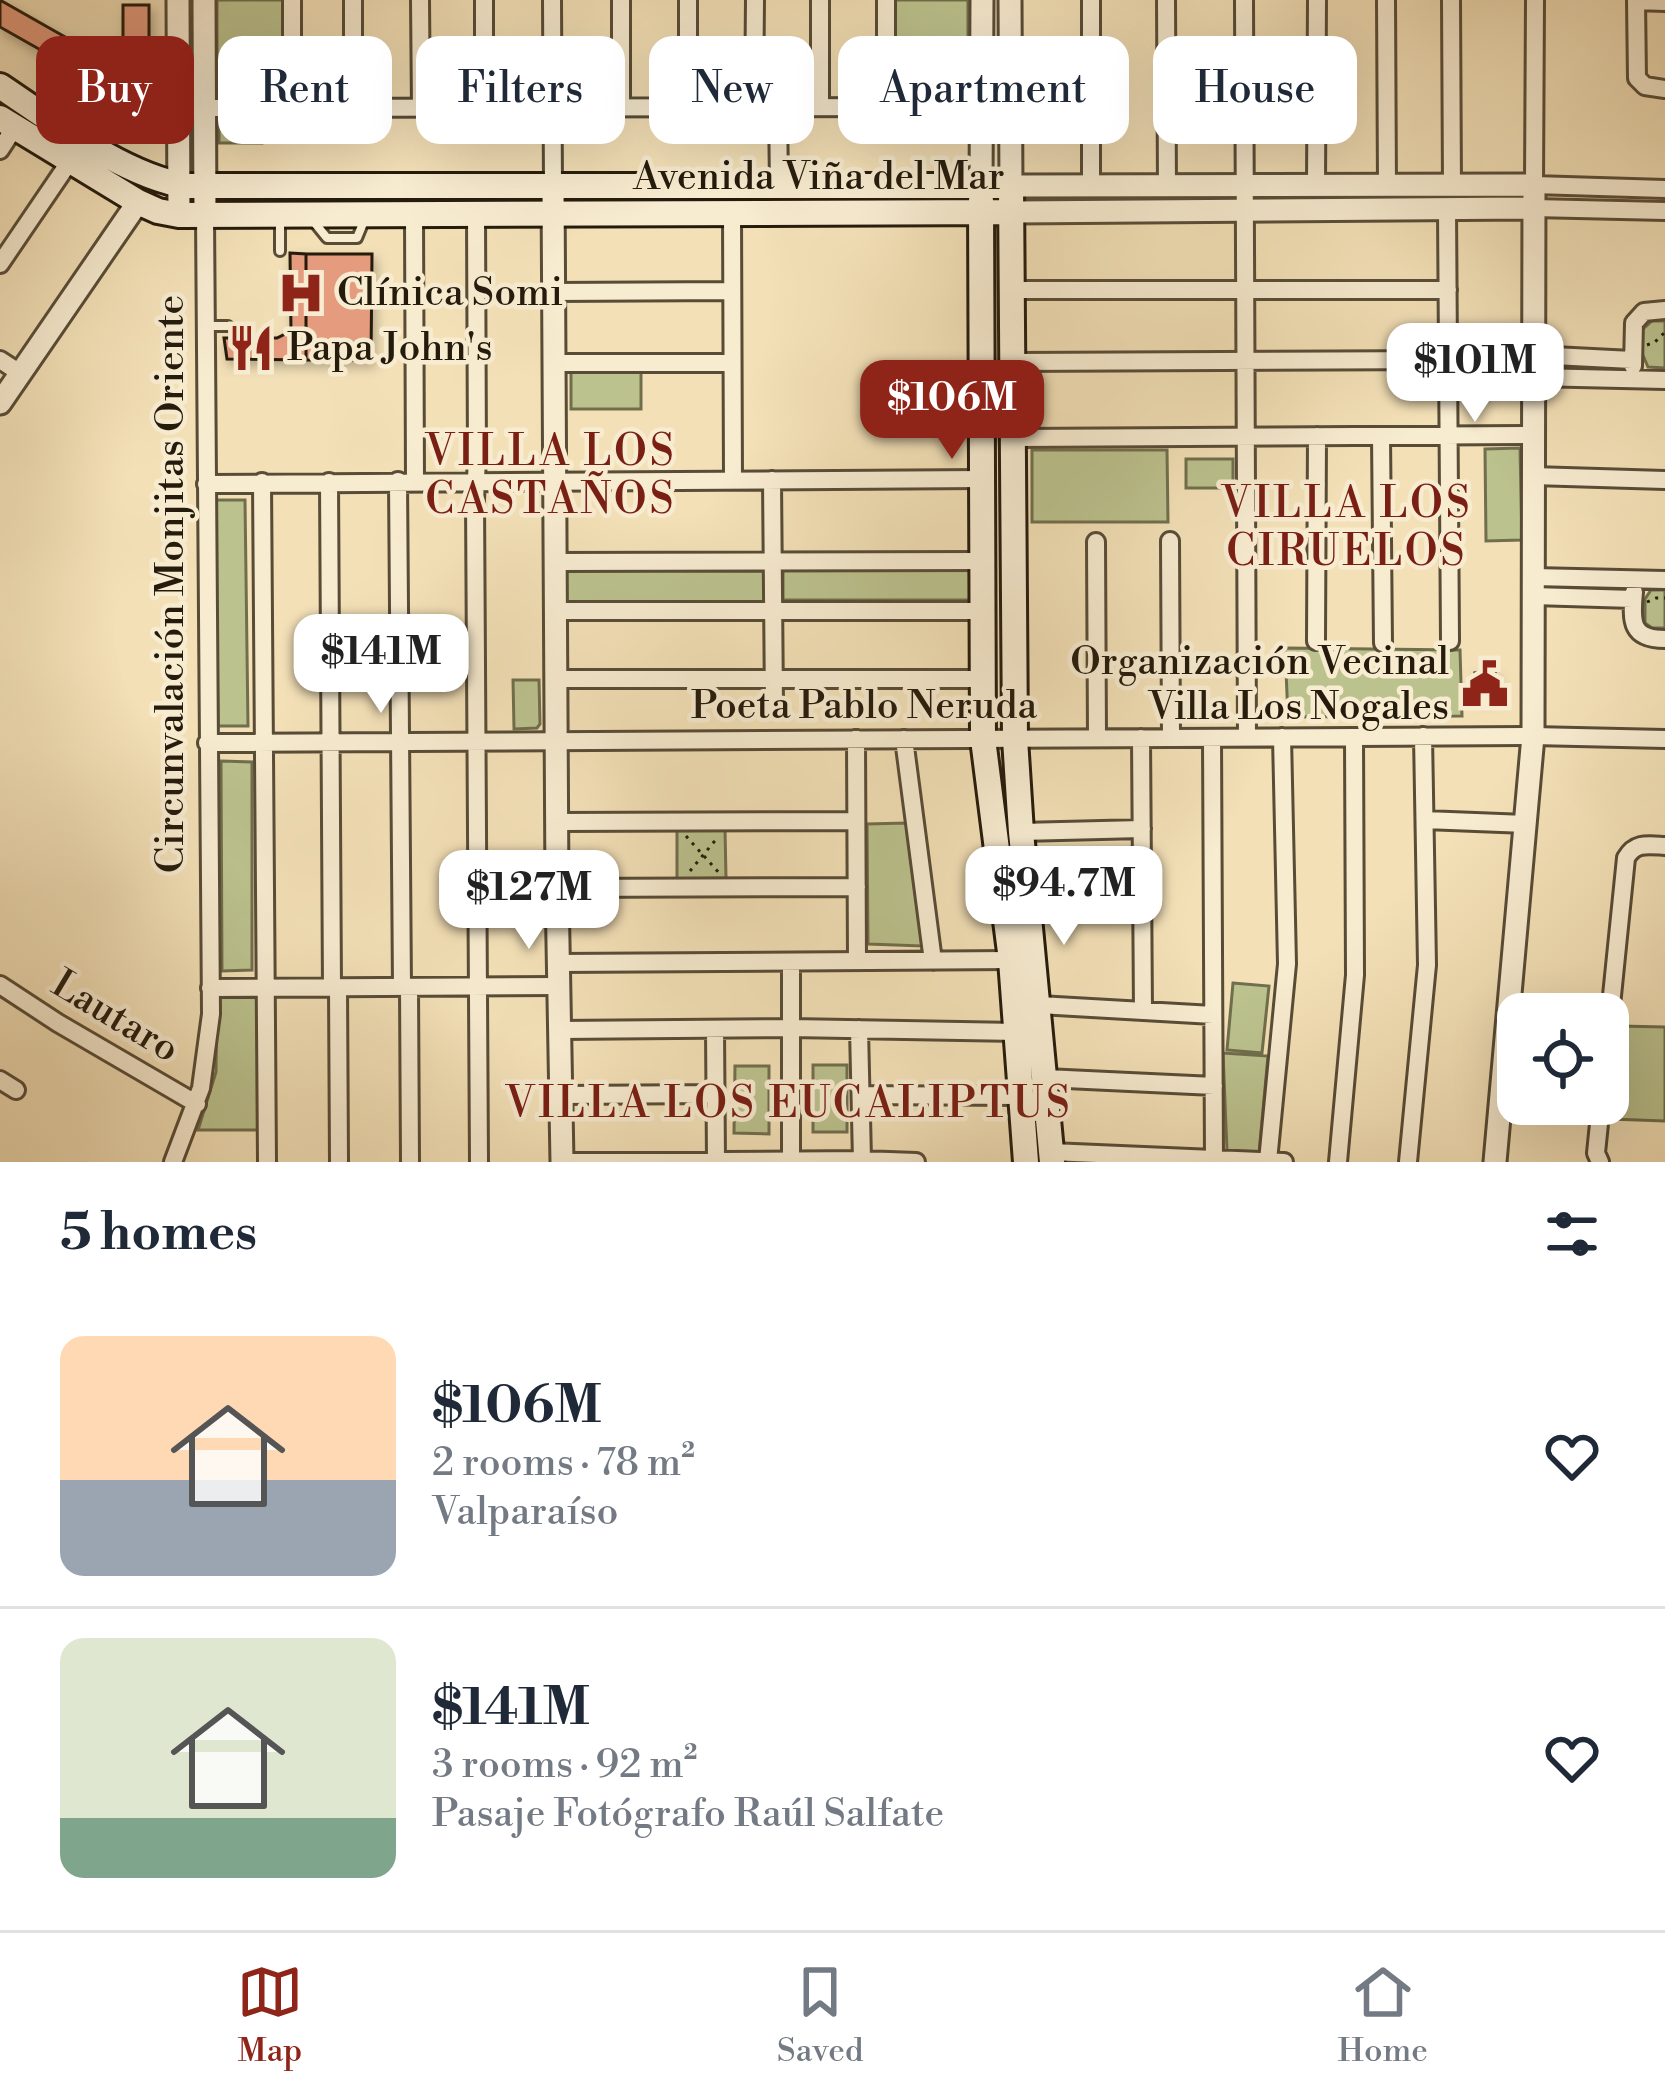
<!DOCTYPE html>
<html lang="en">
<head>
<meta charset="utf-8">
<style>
	:root { --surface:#fff; --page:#f2f2f3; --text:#1f2937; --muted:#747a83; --line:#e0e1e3; --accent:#8f2418 }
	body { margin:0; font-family:"Libre Bodoni",serif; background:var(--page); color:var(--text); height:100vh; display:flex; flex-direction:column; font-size:45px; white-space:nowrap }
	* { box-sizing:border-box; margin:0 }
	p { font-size:39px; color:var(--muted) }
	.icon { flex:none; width:66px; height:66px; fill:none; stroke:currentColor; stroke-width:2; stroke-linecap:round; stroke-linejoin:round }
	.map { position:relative; height:1162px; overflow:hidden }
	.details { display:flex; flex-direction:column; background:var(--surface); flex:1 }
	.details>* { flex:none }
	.banner { position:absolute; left:36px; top:36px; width:1593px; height:108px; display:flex; gap:24px }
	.fabs { position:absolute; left:1497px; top:993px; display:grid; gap:24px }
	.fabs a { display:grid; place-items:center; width:132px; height:132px; border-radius:24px; background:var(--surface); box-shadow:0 12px 48px #0002; font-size:60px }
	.price { position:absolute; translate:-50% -102px; padding:0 27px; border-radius:24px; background:#fff; color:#222; font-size:39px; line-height:78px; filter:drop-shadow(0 3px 6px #0008) }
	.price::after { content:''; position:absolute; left:50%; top:72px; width:36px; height:27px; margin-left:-18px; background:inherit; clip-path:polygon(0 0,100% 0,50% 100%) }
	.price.current { background:var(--accent); color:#fff }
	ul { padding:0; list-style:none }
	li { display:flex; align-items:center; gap:36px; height:300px; padding:0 60px }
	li+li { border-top:3px solid var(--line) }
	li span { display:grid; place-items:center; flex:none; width:336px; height:240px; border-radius:24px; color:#555 }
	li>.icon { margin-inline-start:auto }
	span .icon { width:144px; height:144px; fill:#fffc; stroke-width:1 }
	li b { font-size:51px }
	h2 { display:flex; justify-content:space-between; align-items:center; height:144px; padding:0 60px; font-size:51px }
	.pill { padding:0 42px; border-radius:24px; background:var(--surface); box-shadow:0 12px 48px #0002; font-size:42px; line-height:108px }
	.pill.current { background:var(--accent); color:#fff }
	.tabs { display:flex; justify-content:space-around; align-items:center; height:168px; border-top:3px solid var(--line); background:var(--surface); font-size:33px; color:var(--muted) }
	.tabs a { display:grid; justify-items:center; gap:6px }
	.tabs .current { color:var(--accent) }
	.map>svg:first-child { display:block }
	.green { fill:#bbc28e; stroke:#706e4d; stroke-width:3 }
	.building { fill:#e49b7e; stroke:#251b0c; stroke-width:3; filter:url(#shadow) }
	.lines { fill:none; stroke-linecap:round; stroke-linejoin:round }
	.service-casing { stroke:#584c37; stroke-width:14 }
	.minor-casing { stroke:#584c37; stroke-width:22 }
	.tertiary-casing { stroke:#584c37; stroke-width:27 }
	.secondary-casing { stroke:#251b0c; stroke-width:30 }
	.path { stroke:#251b0c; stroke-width:3; stroke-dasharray:3 6; stroke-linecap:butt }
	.service { stroke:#f7ebd0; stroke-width:8 }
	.minor { stroke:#f7ebd0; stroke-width:16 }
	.tertiary { stroke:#f7ebd0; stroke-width:21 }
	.secondary { stroke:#f7ebd0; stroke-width:24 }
	.labels { text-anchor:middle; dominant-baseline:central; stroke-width:9; stroke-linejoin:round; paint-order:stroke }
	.street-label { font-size:39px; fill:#251b0c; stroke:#f7ebd0 }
	.poi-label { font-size:39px; fill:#251b0c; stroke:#f7ebd0; text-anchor:start }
	.neighbourhood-label { font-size:42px; letter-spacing:3px; fill:#7a1f14; stroke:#f7ebd0 }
</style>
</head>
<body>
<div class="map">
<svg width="1665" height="1162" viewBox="0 0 1665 1162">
	<defs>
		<filter id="shadow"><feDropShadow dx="3.5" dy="6" stdDeviation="6" flood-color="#0004"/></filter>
	</defs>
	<rect width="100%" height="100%" fill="#f3e0b7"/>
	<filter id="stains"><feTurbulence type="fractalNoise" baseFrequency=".00167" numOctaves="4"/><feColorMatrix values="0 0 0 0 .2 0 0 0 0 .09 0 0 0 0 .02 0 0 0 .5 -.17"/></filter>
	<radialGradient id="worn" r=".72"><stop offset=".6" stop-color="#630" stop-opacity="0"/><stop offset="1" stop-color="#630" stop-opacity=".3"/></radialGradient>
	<path class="green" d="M217 0H283V99H217Z
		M895 0H968V84H895Z
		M219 113 263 114 262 143H219Z
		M1652 321H1665V368L1648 367 1642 353V330Z
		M571 372H641V409H571Z
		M1520 448 1522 540 1486 541 1485 449Z
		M1032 450H1167L1168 522H1032Z
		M1186 459H1233V488H1186Z
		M215 500H245L248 726H218Z
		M764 566 765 603 565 604 564 567Z
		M783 568H972V600H783Z
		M1651 590H1665V628H1652L1645 623V599Z
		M1285 648 1460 650 1462 716 1288 717Z
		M513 680H539L540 724 537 728 514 729Z
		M221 761 252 762V970L222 971Z
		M906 823 922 946 868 944 867 824Z
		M725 829 726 878 677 879V830Z
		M1233 983 1269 986 1262 1053 1227 1050Z
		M217 992 263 993 261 1130H198L216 1072Z
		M1619 1026 1665 1027V1121L1611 1119Z
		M1223 1053 1268 1056 1259 1153 1227 1151Z
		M813 1065H847V1132H813Z
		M735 1066H769V1134L734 1133Z"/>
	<path class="building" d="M0 0 118 67 106 87 0 27Z
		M123 5H149V80H123Z
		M122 100a14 14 0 1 1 28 0a14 14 0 1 1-28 0Z
		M290 253 306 254V360L227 359 224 338H277L291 331Z
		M306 254H372L371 360H306Z
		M1495 672 1496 694 1476 695 1475 673Z"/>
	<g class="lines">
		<defs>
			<path id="service" d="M280 222V251
				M314 222 327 238H357L364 221
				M206 326H228"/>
			<path id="minor" d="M292 0V108
				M353 0V108
				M420 0 421 108
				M484 0V107
				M552 0 553 186
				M621 0V107
				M688 0V107
				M820 0V107
				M886 0V107
				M1091 0V186
				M1166 0 1167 186
				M1244 0 1247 737
				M1386 0 1387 186
				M1451 0 1452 186
				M1535 0 1534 185 1665 189
				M1636 0 1637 78 1645 86 1665 89
				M1636 1 1665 2
				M754 107 755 0
				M778 107 779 186
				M195 108 1010 107
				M0 150 15 127
				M1316 186 1317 0
				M1533 208 1665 211
				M1447 209 1450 641
				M732 213 733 480
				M414 214 415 481
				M476 214 477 458 475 500 479 1162
				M0 264 70 161
				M1011 290H1448
				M553 292 732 291
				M1534 355 1632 360
				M0 360 20 373
				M1012 362 1448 360
				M554 363H732
				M1633 366 1634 323 1644 312 1665 310
				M1534 377 1665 380
				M1381 436 1383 643
				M1013 438 1534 435
				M1533 476 1665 480
				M772 480 774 705
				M398 481 402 987
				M262 482 267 1162
				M329 482 332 987
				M206 484 982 479
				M1170 541 1171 738
				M1096 542 1097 738
				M555 562 983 561
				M1533 577 1665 580
				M1634 592C1631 622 1631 639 1665 639
				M1533 596 1633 599
				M555 611H983
				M1316 641 1317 436
				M555 679H983
				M1141 738 1143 1011
				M1212 738 1214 1159
				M856 739 857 961
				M904 739 933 961
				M207 743 1533 736 1665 739
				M1425 820 1527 824
				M557 822 856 821
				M1021 832 1142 829
				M557 888 857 887
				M1029 911 1142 909
				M558 963 1011 960
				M0 985 58 1023 197 1104
				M338 987 339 1162
				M409 987 410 1162
				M210 988 558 986
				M1039 1005 1213 1015
				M715 1029 716 1161
				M859 1029 862 1160
				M559 1030 791 1028 1017 1032
				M1608 1035 1626 858C1635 842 1648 845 1665 846
				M1045 1078 1214 1086
				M0 1080 16 1090
				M561 1095 716 1094
				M861 1095 1021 1096
				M1051 1152 1284 1162
				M1268 1161 1287 964 1282 737
				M173 1162 201 1088 211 1014 205 215
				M562 1162 862 1160 916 1162
				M791 1162V962
				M1338 1162 1355 975 1354 737
				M1408 1162 1427 965 1423 736
				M1600 1162 1596 1153 1601 1104"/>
			<path id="tertiary" d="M178 0 179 215
				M204 0 205 215
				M1010 0 1011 186 1534 185 1533 736 1495 1162
				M553 186 557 888 562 1162
				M981 186 982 0
				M1011 212 1533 208
				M0 403 138 202"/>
			<path id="secondary" d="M0 86C54 122 124 176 187 186H1011L1015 739 1021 832 1052 1162
				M0 118 138 202 158 211 179 215 1011 212
				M981 201 983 739 1011 960 1026 1162"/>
		</defs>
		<use href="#service" class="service-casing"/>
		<use href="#minor" class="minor-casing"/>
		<use href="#tertiary" class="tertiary-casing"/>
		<use href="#secondary" class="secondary-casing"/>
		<path class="path" d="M1647 345 1655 342 1665 332
			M1647 602 1656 598H1665
			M686 836 720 874
			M690 871 718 837"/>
		<use href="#service" class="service"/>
		<use href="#minor" class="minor"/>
		<use href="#tertiary" class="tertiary"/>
		<use href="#secondary" class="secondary"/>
	</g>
	<defs>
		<symbol id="hospital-bare" viewBox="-9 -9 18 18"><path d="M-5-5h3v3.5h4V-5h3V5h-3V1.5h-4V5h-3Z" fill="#8f2418" stroke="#f7ebd0" stroke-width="2.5" paint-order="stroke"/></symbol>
		<symbol id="restaurant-bare" viewBox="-9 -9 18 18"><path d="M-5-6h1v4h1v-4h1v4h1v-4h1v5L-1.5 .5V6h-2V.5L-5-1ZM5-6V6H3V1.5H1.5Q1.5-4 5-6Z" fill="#8f2418" stroke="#f7ebd0" stroke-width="2.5" paint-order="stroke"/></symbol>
		<symbol id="civic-bare" viewBox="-9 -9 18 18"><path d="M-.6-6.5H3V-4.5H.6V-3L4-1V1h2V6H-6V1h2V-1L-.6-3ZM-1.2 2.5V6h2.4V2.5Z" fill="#8f2418" stroke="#f7ebd0" stroke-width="2.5" paint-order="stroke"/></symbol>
	</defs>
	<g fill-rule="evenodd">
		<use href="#hospital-bare" x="268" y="260" width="66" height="66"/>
		<use href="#restaurant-bare" x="218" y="315" width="66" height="66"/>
		<use href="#civic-bare" x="1452" y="651" width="66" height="66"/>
	</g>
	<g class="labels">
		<g class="street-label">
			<text x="819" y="177">Avenida Viña del Mar</text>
			<text transform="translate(171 584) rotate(-90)">Circunvalación Monjitas Oriente</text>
			<text x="864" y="706">Poeta Pablo Neruda</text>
			<text transform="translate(115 1017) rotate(31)">Lautaro</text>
		</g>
		<g class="poi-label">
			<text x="337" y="293">Clínica Somi</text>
			<text x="287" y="348">Papa John's</text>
			<text x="1449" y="662" text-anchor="end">Organización Vecinal<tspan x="1449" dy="45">Villa Los Nogales</tspan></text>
		</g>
		<g class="neighbourhood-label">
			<text x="551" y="452">VILLA LOS<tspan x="551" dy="48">CASTAÑOS</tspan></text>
			<text x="1347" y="504">VILLA LOS<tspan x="1347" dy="48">CIRUELOS</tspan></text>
			<text x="789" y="1104">VILLA LOS EUCALIPTUS</text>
		</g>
	</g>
	<rect width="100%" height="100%" filter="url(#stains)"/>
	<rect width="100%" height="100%" fill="url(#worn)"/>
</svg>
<div class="fabs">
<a><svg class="icon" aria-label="locate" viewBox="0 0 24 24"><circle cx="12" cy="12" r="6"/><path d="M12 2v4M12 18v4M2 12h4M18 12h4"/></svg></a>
</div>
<b class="price" style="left:1475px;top:425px">$101M</b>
<b class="price current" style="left:952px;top:462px">$106M</b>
<b class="price" style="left:381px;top:716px">$141M</b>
<b class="price" style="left:1064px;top:948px">$94.7M</b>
<b class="price" style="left:529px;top:952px">$127M</b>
<div class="banner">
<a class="pill current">Buy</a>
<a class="pill">Rent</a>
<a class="pill">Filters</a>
<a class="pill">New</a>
<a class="pill">Apartment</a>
<a class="pill">House</a>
</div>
</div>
<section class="details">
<h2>5 homes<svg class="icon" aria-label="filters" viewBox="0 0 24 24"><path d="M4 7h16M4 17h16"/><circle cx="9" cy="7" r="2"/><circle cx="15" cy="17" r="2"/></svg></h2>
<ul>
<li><span style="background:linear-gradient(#ffd9b3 60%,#9aa5b1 0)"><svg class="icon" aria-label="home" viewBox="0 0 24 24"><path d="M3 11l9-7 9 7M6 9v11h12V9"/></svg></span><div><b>$106M</b><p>2 rooms · 78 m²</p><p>Valparaíso</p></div><svg class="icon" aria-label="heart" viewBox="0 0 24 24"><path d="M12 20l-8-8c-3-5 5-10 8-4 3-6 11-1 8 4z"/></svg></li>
<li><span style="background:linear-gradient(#dfe7d0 75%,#7fa58c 0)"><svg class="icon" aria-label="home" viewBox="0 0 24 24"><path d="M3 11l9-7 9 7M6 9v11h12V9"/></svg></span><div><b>$141M</b><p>3 rooms · 92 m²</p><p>Pasaje Fotógrafo Raúl Salfate</p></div><svg class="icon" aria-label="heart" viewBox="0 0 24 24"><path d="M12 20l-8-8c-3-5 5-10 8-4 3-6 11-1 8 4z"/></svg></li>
</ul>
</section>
<nav class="tabs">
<a class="current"><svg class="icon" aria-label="map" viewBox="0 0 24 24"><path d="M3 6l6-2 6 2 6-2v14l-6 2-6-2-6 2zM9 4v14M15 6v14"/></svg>Map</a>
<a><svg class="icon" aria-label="saved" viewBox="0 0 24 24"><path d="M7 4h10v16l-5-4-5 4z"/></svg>Saved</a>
<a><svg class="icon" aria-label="home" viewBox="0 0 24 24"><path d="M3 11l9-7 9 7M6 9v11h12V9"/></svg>Home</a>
</nav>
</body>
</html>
